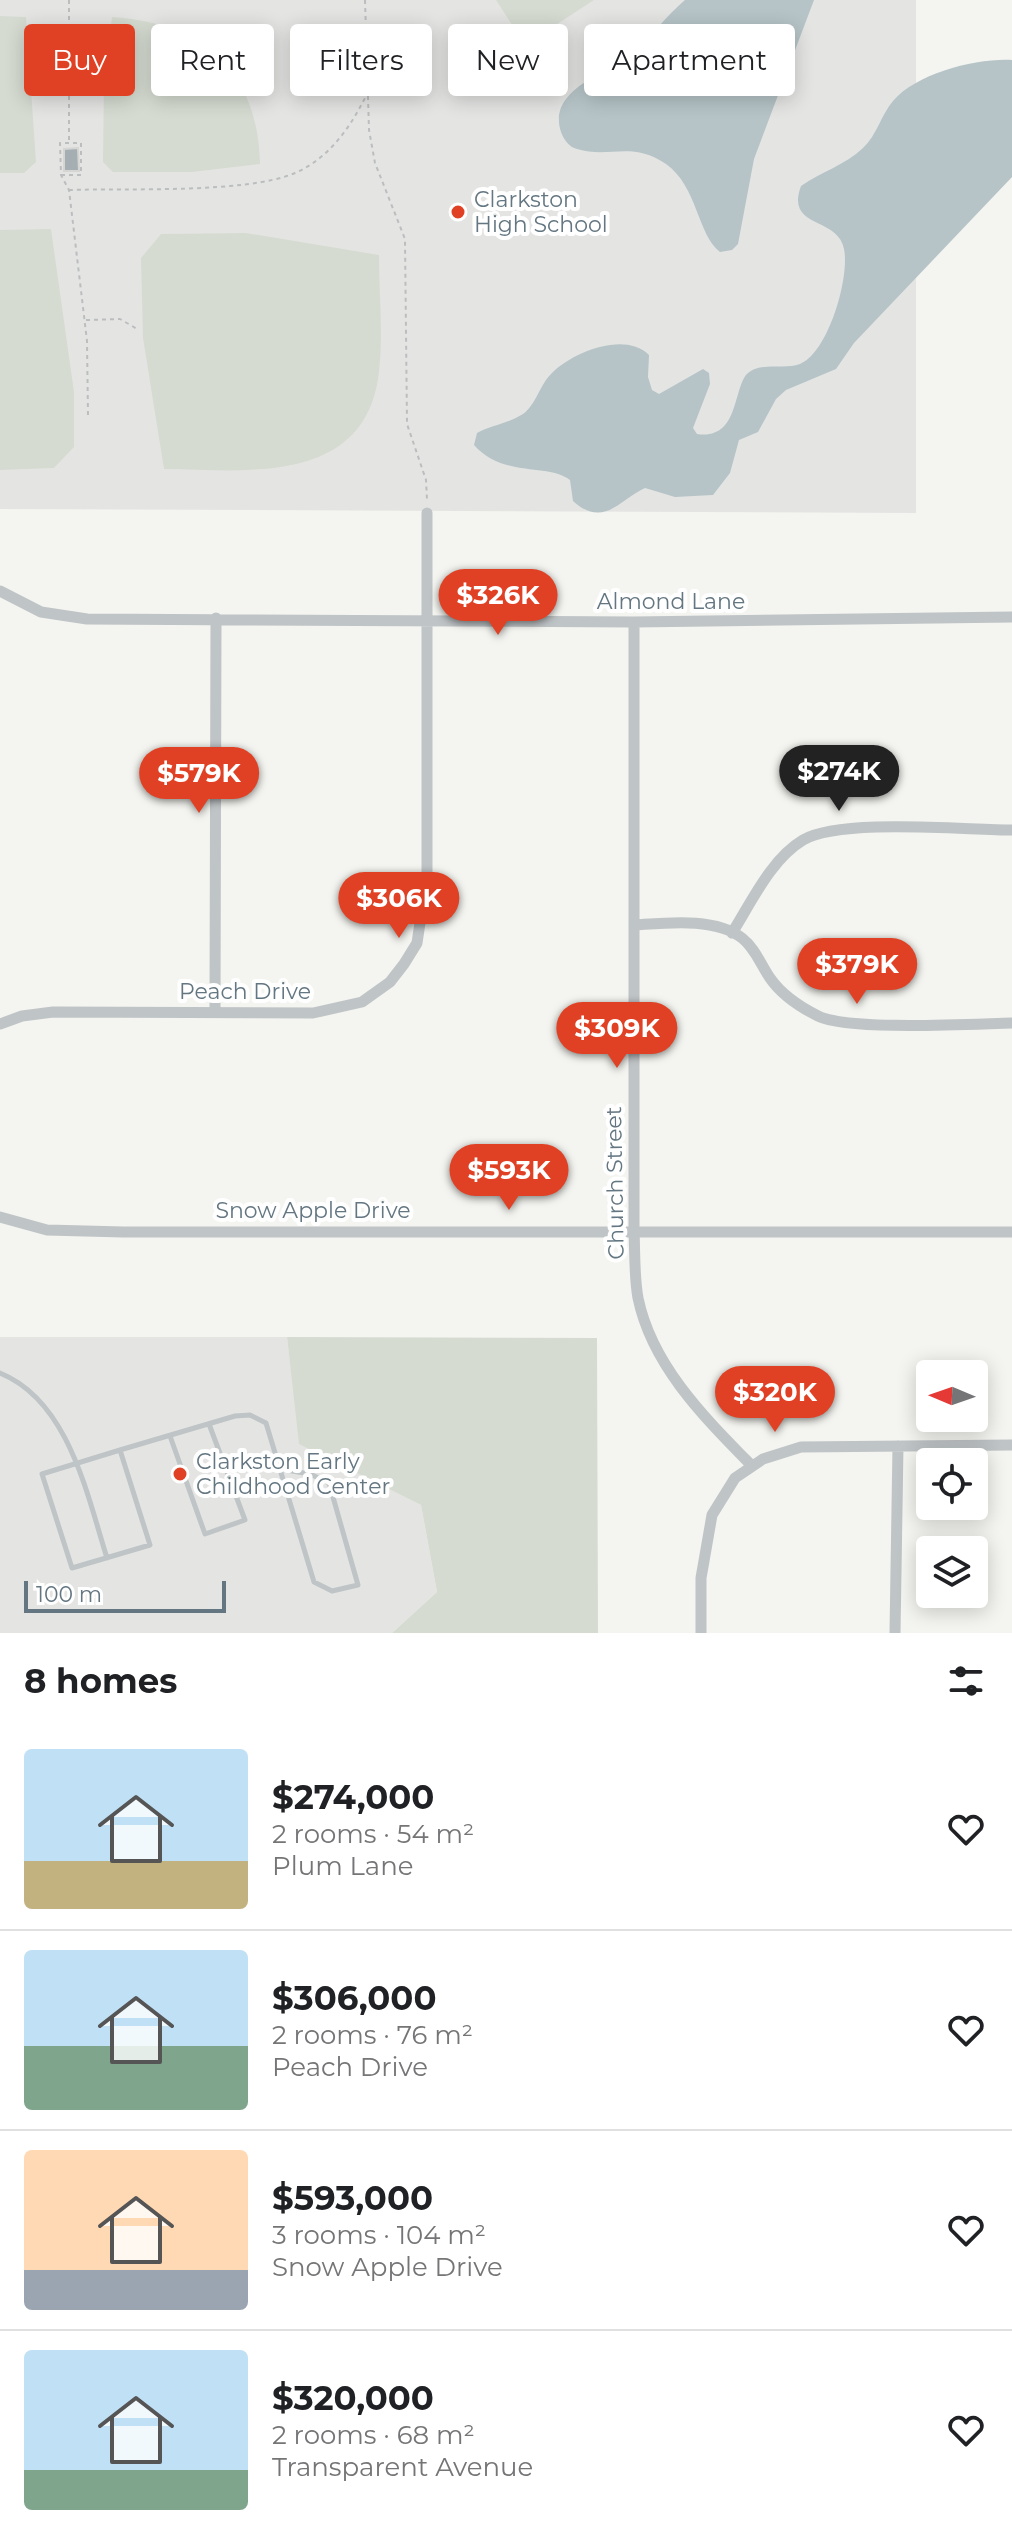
<!DOCTYPE html>
<html lang="en">
<head>
<meta charset="utf-8">
<style>
	:root { --surface:#fff; --page:#f6f6f6; --text:#202124; --muted:#757577; --line:#e0e0e0; --accent:#e04124 }
	body { margin:0; font-family:Montserrat,sans-serif; background:var(--page); color:var(--text); height:100vh; display:flex; flex-direction:column; font-size:30px; white-space:nowrap }
	* { box-sizing:border-box; margin:0 }
	p { font-size:26px; color:var(--muted) }
	.icon { flex:none; width:44px; height:44px; fill:none; stroke:currentColor; stroke-width:2; stroke-linecap:round; stroke-linejoin:round }
	.map { position:relative; height:1633px; overflow:hidden }
	.sheet { display:flex; flex-direction:column; background:var(--surface); flex:1 }
	.sheet>* { flex:none }
	.banner { position:absolute; left:24px; top:24px; width:964px; height:72px; display:flex; gap:16px }
	.needle { width:52px; rotate:272deg }
	.tools { position:absolute; left:916px; top:1360px; display:grid; gap:16px }
	.tools a { display:grid; place-items:center; width:72px; height:72px; border-radius:8px; background:var(--surface); box-shadow:0 4px 20px #0003; font-size:40px }
	.scale { position:absolute; left:24px; bottom:20px; width:202px; box-sizing:border-box; padding-left:8px; border:4px solid #637681; border-top:0; font-size:22px; line-height:28px; white-space:nowrap; color:#637681; -webkit-text-stroke:6px #fff; paint-order:stroke }
	.price { position:absolute; translate:-50% -68px; padding:0 18px; border-radius:28px; background:var(--accent); color:#fff; font-size:26px; line-height:52px; filter:drop-shadow(0 2px 4px #0008) }
	.price::after { content:''; position:absolute; left:50%; top:48px; width:24px; height:18px; margin-left:-12px; background:inherit; clip-path:polygon(0 0,100% 0,50% 100%) }
	.price.active { background:#222; color:#fff }
	ul { padding:0; list-style:none }
	li { display:flex; align-items:center; gap:24px; height:200px; padding:0 24px }
	li+li { border-top:2px solid var(--line) }
	li span { display:grid; place-items:center; flex:none; width:224px; height:160px; border-radius:8px; color:#555 }
	li>.icon { margin-inline-start:auto }
	span .icon { width:96px; height:96px; fill:#fffc; stroke-width:1 }
	li b { font-size:34px }
	h2 { display:flex; justify-content:space-between; align-items:center; height:96px; padding:0 24px; font-size:34px }
	.tag { padding:0 28px; border-radius:8px; background:var(--surface); box-shadow:0 4px 20px #0003; font-size:28px; line-height:72px }
	.tag.active { background:var(--accent); color:#fff }
	.map>svg:first-child { display:block }
	.built { fill:#e4e5e3 }
	.green { fill:#d5dbd1 }
	.water { fill:#b6c4c7 }
	.building { fill:#a5afb3; stroke:#d5d5d3; stroke-width:2 }
	.lines { fill:none; stroke-linecap:round; stroke-linejoin:round }
	.path { stroke:#bbbdbf; stroke-width:2; stroke-dasharray:4 4; stroke-linecap:butt }
	.service { stroke:#bfc4c6; stroke-width:5 }
	.minor { stroke:#bfc4c6; stroke-width:11 }
	.poi-dot { fill:#e04124; stroke:#fff; stroke-width:3 }
	.labels { text-anchor:middle; dominant-baseline:central; stroke-width:8; stroke-linejoin:round; paint-order:stroke }
	.poi-label { font-size:22px; fill:#637681; stroke:#fff; text-anchor:start }
	.street-label { font-size:22px; fill:#637681; stroke:#fff }
</style>
</head>
<body>
<div class="map">
<svg width="1012" height="1633" viewBox="0 0 1012 1633">
	<rect width="100%" height="100%" fill="#f4f4f0"/>
	<path class="built" d="M0 0H916V513L0 509Z
		M0 1337H287L300 1443 421 1505 437 1592 392 1633H0Z"/>
	<path class="green" d="M496 0H594L525 45Z
		M0 16 26 17 36 162 24 173H0Z
		M112 17C202 23 258 69 260 164L192 172H113L103 162 104 78Z
		M51 229 74 392V447L54 468 0 470V230Z
		M246 233 379 255C379 295 384 340 378 379 361 486 243 470 164 469L143 338 141 258 161 234Z
		M287 1337 597 1338 598 1633H392L437 1592 421 1505 299 1444Z"/>
	<path class="water" d="M685 0H814L754 159 738 244 732 250 720 252C697 234 698 187 666 164 631 140 610 159 577 149 569 147 564 140 561 132 547 89 607 74 633 53 651 37 666 16 685 0Z
		M1012 60V177L854 343 836 369 786 390 776 399 758 432 739 440 730 473 713 495 675 497 645 488C620 499 604 529 573 501L570 480C548 463 503 478 474 445L477 433C491 425 509 423 523 414 536 405 540 384 552 373 573 352 625 331 649 355L648 377 652 390 659 394 703 369 709 373 710 384 693 428 697 434C738 440 733 392 746 375 758 361 784 370 800 364 828 353 850 278 844 249 838 216 785 229 801 186 821 172 845 165 863 148 877 135 881 115 893 101 917 73 977 58 1012 60Z"/>
	<path class="building" d="M78 148 79 171H64V149Z"/>
	<g class="lines">
		<path class="path" d="M69 0V142
			M365 0 369 130 375 163 405 239 407 424 426 480 427 500
			M61 175H81V143H60L61 175 69 190 87 341 88 416
			M69 190C127 188 245 194 295 173 329 158 349 129 365 98
			M86 320 120 319 139 330"/>
		<path class="service" d="M0 1373C69 1401 87 1495 107 1558
			M170 1436 205 1534 245 1520 209 1424
			M120 1450 235 1416 250 1415 266 1423 314 1582 332 1591 358 1585 329 1483 310 1474 280 1469
			M120 1450 150 1545 72 1568 42 1474Z"/>
		<path class="minor" d="M0 591 41 612 87 619 634 622 1012 617
			M634 622V1230C635 1252 634 1276 638 1298 652 1366 705 1418 752 1466
			M635 925C666 923 715 917 742 938 755 948 761 965 770 978 781 994 800 1007 818 1016 849 1031 971 1024 1012 1023
			M732 933C751 903 771 859 803 840 841 818 964 830 1012 830
			M215 1012 216 618
			M0 1024 22 1016 53 1012 313 1013 362 1002 390 982 404 964 417 943 427 876V513
			M0 1217 47 1230 123 1232H1012
			M701 1633V1578L712 1515 735 1478 763 1459 801 1447 1012 1445
			M895 1633 898 1446"/>
	</g>
	<g class="poi-dot">
		<circle cx="458" cy="212" r="8"/>
		<circle cx="180" cy="1474" r="8"/>
	</g>
	<g class="labels">
		<g class="poi-label">
			<text x="474" y="199">Clarkston<tspan x="474" dy="25">High School</tspan></text>
			<text x="196" y="1461">Clarkston Early<tspan x="196" dy="25">Childhood Center</tspan></text>
		</g>
		<g class="street-label">
			<text x="671" y="601">Almond Lane</text>
			<text x="245" y="991">Peach Drive</text>
			<text transform="translate(615 1183) rotate(-91)">Church Street</text>
			<text x="313" y="1210">Snow Apple Drive</text>
		</g>
	</g>
</svg>
<div class="tools">
<a><svg class="needle" viewBox="-14 -14 28 28"><path d="M0-13l5 13h-10z" fill="#e53935"/><path d="M0 13l5-13h-10z" fill="#757577"/></svg></a>
<a><svg class="icon" aria-label="locate" viewBox="0 0 24 24"><circle cx="12" cy="12" r="6"/><path d="M12 2v4M12 18v4M2 12h4M18 12h4"/></svg></a>
<a><svg class="icon" aria-label="layers" viewBox="0 0 24 24"><path d="M12 4l9 5-9 5-9-5zM3 14l9 5 9-5"/></svg></a>
</div>
<div class="scale">100 m</div>
<b class="price" style="left:498px;top:637px">$326K</b>
<b class="price active" style="left:839px;top:813px">$274K</b>
<b class="price" style="left:199px;top:815px">$579K</b>
<b class="price" style="left:399px;top:940px">$306K</b>
<b class="price" style="left:857px;top:1006px">$379K</b>
<b class="price" style="left:617px;top:1070px">$309K</b>
<b class="price" style="left:509px;top:1212px">$593K</b>
<b class="price" style="left:775px;top:1434px">$320K</b>
<div class="banner">
<a class="tag active">Buy</a>
<a class="tag">Rent</a>
<a class="tag">Filters</a>
<a class="tag">New</a>
<a class="tag">Apartment</a>
</div>
</div>
<section class="sheet">
<h2>8 homes<svg class="icon" aria-label="filters" viewBox="0 0 24 24"><path d="M4 7h16M4 17h16"/><circle cx="9" cy="7" r="2"/><circle cx="15" cy="17" r="2"/></svg></h2>
<ul>
<li><span style="background:linear-gradient(#bfe0f5 70%,#c2b280 0)"><svg class="icon" aria-label="home" viewBox="0 0 24 24"><path d="M3 11l9-7 9 7M6 9v11h12V9"/></svg></span><div><b>$274,000</b><p>2 rooms · 54 m²</p><p>Plum Lane</p></div><svg class="icon" aria-label="heart" viewBox="0 0 24 24"><path d="M12 20l-8-8c-3-5 5-10 8-4 3-6 11-1 8 4z"/></svg></li>
<li><span style="background:linear-gradient(#bfe0f5 60%,#7fa58c 0)"><svg class="icon" aria-label="home" viewBox="0 0 24 24"><path d="M3 11l9-7 9 7M6 9v11h12V9"/></svg></span><div><b>$306,000</b><p>2 rooms · 76 m²</p><p>Peach Drive</p></div><svg class="icon" aria-label="heart" viewBox="0 0 24 24"><path d="M12 20l-8-8c-3-5 5-10 8-4 3-6 11-1 8 4z"/></svg></li>
<li><span style="background:linear-gradient(#ffd9b3 75%,#9aa5b1 0)"><svg class="icon" aria-label="home" viewBox="0 0 24 24"><path d="M3 11l9-7 9 7M6 9v11h12V9"/></svg></span><div><b>$593,000</b><p>3 rooms · 104 m²</p><p>Snow Apple Drive</p></div><svg class="icon" aria-label="heart" viewBox="0 0 24 24"><path d="M12 20l-8-8c-3-5 5-10 8-4 3-6 11-1 8 4z"/></svg></li>
<li><span style="background:linear-gradient(#bfe0f5 75%,#7fa58c 0)"><svg class="icon" aria-label="home" viewBox="0 0 24 24"><path d="M3 11l9-7 9 7M6 9v11h12V9"/></svg></span><div><b>$320,000</b><p>2 rooms · 68 m²</p><p>Transparent Avenue</p></div><svg class="icon" aria-label="heart" viewBox="0 0 24 24"><path d="M12 20l-8-8c-3-5 5-10 8-4 3-6 11-1 8 4z"/></svg></li>
</ul>
</section>
</body>
</html>
